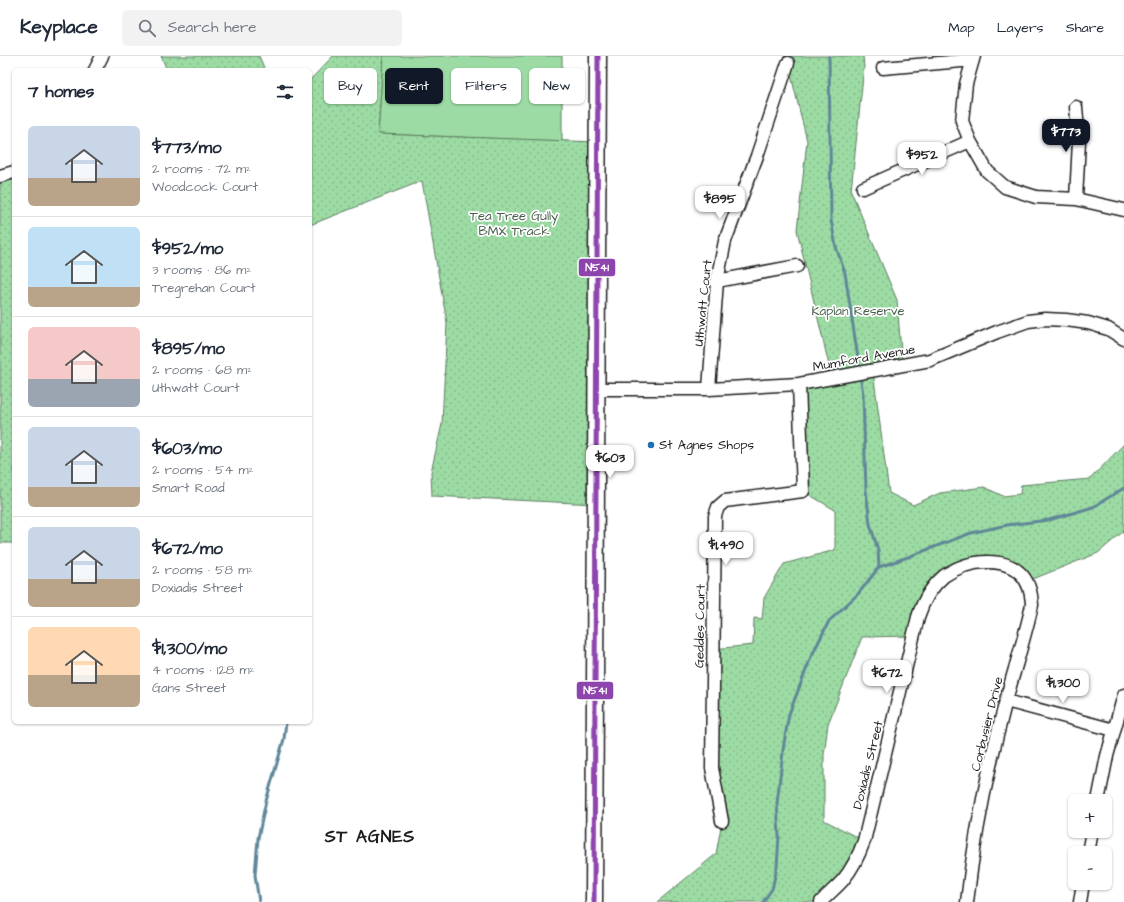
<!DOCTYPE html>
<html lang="en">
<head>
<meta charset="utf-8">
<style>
	:root { --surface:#fff; --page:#f2f2f3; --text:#1f2937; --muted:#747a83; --line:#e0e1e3; --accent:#111827 }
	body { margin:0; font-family:"Architects Daughter",sans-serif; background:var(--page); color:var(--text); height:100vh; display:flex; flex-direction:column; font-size:15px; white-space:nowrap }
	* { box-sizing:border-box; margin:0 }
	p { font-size:13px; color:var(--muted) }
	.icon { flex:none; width:22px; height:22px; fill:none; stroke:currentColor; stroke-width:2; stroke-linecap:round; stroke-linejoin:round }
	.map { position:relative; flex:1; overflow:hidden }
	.details { position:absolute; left:12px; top:12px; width:300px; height:656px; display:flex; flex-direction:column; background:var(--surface); border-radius:6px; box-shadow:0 1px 3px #0004 }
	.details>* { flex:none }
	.top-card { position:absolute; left:324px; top:12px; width:380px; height:36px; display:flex; gap:8px }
	.buttons { position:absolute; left:1068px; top:738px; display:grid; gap:8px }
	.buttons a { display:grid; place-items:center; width:44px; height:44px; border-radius:6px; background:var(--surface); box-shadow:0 1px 3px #0004; font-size:20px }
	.price { position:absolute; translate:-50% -34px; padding:0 9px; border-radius:8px; background:#fff; color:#222; font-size:13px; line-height:26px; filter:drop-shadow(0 1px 2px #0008) }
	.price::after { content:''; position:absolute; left:50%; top:24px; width:12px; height:9px; margin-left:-6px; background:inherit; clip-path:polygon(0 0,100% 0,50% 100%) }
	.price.on { background:var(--accent); color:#fff }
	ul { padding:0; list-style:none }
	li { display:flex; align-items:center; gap:12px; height:100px; padding:0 16px }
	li+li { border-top:1px solid var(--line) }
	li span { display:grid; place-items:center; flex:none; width:112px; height:80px; border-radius:6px; color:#555 }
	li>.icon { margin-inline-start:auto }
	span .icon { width:48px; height:48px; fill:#fffc; stroke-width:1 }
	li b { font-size:17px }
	h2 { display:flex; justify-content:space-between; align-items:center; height:48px; padding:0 16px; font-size:17px }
	.tag { padding:0 14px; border-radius:6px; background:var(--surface); box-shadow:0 1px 3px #0004; font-size:14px; line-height:36px }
	.tag.on { background:var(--accent); color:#fff }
	header { display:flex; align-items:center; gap:24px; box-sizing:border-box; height:56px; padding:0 20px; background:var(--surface); border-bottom:1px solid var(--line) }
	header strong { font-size:19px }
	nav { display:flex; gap:22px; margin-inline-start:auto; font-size:14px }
	.search { width:280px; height:36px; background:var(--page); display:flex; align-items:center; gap:10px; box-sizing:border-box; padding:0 14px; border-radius:6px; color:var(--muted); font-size:15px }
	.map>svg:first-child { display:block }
	.grass { fill:#9cdba3; stroke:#5c7c60 }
	.park { fill:url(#park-dots); stroke:#5c7c60 }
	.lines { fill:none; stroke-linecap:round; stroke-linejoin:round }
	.stream { stroke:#5f8799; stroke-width:3 }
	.minor-casing { stroke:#1c1c1c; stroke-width:15 }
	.major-casing { stroke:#1c1c1c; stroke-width:19 }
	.minor { stroke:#fff; stroke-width:12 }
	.major { stroke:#fff; stroke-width:16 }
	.bus-1-casing { stroke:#fff; stroke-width:8 }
	.bus-1 { stroke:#8e44ad; stroke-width:5 }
	.poi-dot { fill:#1f6fb2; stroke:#fff; stroke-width:1.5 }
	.labels { text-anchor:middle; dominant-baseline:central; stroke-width:3.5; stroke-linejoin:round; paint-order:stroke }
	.park-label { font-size:13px; fill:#495f4b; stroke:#fff }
	.street-label { font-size:13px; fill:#1c1c1c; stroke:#fff }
	.poi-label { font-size:13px; fill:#1c1c1c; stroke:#fff; text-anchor:start }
	.district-label { font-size:17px; font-weight:bold; letter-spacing:1px; fill:#1c1c1c; stroke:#fff }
	.line-badge { stroke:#fff; stroke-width:1.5 }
	.badge-label { font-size:11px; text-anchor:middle; font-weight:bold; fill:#fff }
</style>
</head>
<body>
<header>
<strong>Keyplace</strong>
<div class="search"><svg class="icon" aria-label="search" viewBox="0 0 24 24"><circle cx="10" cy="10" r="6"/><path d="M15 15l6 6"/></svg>Search here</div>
<nav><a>Map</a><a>Layers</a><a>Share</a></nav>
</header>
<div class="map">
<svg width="1124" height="846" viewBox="0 0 1124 846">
	<defs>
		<pattern id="park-dots" width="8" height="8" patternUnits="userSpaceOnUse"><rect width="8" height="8" fill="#9cdba3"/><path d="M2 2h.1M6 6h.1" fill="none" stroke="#86bb8c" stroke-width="1.8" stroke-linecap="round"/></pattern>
	</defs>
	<rect width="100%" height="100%" fill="#fff"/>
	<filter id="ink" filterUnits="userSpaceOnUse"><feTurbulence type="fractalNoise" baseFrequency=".025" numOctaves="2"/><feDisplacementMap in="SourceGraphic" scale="8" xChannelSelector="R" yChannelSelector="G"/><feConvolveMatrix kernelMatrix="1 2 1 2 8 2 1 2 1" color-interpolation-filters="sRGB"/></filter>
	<g filter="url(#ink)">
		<path class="grass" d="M383 0H562V85L378 78Z"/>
		<path class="park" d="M161 0H259L265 14H167Z
			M333 0H383L378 78 598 86 596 448 432 440 431 416 442 368 447 267 422 125 310 169V24Z
			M784 0H863L864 11 851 135 897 244 902 309 873 315 889 437 913 449 940 437 984 431 1003 440 1020 438 1021 429 1090 423 1124 388V475L1098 497 1033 523 1007 508 959 511 932 533 914 580 862 581 828 668 824 699V764L864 785 821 846H657L716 798 722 765 712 712 713 593 753 589 754 562 762 563 764 542 784 508 835 494V454L803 435 799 328 832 322 797 174 807 85 788 7Z
			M14 115V487H0V119Z"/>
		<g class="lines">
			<path class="stream" d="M829 0 831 164 836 191 845 217 859 309
				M879 511 908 501 971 477 1007 469 1049 464 1093 451 1124 432
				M259 846 255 819 258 782 266 745 284 683 286 666
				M763 846 772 833 777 811 779 780 777 747 784 687 789 658 811 601 829 565 858 538 879 511 878 494 870 468 866 434 863 338 861 325"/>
			<defs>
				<path id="minor" d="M974 0 966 28 962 65 970 85 987 115 1005 131 1036 141 1076 143 1124 154
					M883 12 973 4
					M95 14 102 0
					M0 120 14 116
					M863 132 970 85
					M1076 143 1079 85 1076 51
					M717 225 797 210
					M597 333H709L799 328 930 304 997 276 1028 265 1045 263 1066 264 1088 267 1108 273 1124 283
					M709 333 717 225 725 185 757 100 788 7
					M1006 645 1114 674
					M1098 745 1107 700 1124 639
					M722 765 712 712 715 460 718 451 725 445 803 435 799 328
					M1088 797 1092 775
					M821 846C828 838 836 832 843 824 853 812 859 799 864 785L918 561C923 545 931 531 944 520 957 511 972 506 988 506 1016 506 1031 521 1032 549 1024 586 1011 623 1002 660 986 721 974 783 967 846
					M1080 846 1083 827"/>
				<path id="major" d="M594 846 598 0"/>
			</defs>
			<use href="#minor" class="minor-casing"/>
			<use href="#major" class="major-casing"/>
			<use href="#minor" class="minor"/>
			<use href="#major" class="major"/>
			<defs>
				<path id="bus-1" d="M594 846 598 0"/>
			</defs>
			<use href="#bus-1" class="bus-1-casing"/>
			<use href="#bus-1" class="bus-1"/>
		</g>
	</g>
	<circle class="poi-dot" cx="651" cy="389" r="4"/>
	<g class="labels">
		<g class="park-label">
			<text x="514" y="160">Tea Tree Gully<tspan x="514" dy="15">BMX Track</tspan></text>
			<text x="858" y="255">Kaplan Reserve</text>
		</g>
		<g class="street-label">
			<text transform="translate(703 247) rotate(-84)">Uthwatt Court</text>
			<text transform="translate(864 302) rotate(-10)">Mumford Avenue</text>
			<text transform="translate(700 570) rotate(-89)">Geddes Court</text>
			<text transform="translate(987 668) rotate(-76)">Corbusier Drive</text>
			<text transform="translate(868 709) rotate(-76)">Doxiadis Street</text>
		</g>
		<g class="poi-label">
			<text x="659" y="389">St Agnes Shops</text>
		</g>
		<g class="district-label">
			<text x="370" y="781">ST AGNES</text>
		</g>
	</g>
	<g class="line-badge">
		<rect x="578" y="202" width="38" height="19" rx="4" fill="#8e44ad"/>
		<rect x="576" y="625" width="38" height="19" rx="4" fill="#8e44ad"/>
	</g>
	<g class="badge-label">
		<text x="597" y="215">N541</text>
		<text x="595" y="638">N541</text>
	</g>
</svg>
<div class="buttons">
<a>+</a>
<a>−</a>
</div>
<b class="price on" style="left:1066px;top:97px">$773</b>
<b class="price" style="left:922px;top:120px">$952</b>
<b class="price" style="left:720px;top:164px">$895</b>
<b class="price" style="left:610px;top:423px">$603</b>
<b class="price" style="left:726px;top:510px">$1,490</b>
<b class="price" style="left:887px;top:638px">$672</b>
<b class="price" style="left:1063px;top:648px">$1,300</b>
<div class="top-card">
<a class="tag">Buy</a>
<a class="tag on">Rent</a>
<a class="tag">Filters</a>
<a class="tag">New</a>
</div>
<section class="details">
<h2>7 homes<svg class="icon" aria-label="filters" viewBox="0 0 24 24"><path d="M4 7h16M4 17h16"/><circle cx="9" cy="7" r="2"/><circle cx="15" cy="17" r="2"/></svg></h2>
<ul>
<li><span style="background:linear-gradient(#c9d6e8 65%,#b9a48a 0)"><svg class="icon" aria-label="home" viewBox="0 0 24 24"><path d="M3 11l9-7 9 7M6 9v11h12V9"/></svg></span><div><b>$773/mo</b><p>2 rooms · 72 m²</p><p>Woodcock Court</p></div></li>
<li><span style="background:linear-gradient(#bfe0f5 75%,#b9a48a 0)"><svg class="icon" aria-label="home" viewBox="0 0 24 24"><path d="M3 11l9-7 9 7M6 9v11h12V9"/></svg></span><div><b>$952/mo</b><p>3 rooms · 86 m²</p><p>Tregrehan Court</p></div></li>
<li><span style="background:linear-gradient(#f6c9c9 65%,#9aa5b1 0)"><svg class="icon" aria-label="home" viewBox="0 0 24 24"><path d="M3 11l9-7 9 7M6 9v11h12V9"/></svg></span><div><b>$895/mo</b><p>2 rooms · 68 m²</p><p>Uthwatt Court</p></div></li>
<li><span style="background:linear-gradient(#c9d6e8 75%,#b9a48a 0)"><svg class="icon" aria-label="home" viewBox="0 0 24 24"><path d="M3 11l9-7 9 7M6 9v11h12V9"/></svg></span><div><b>$603/mo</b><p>2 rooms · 54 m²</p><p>Smart Road</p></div></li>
<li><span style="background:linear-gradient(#c9d6e8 65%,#b9a48a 0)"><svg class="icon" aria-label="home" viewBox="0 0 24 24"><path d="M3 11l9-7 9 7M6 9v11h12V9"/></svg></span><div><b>$672/mo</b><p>2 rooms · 58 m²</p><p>Doxiadis Street</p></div></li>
<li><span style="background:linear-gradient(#ffd9b3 60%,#b9a48a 0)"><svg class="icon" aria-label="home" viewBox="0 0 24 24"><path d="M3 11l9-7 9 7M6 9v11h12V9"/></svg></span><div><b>$1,300/mo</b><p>4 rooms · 128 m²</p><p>Gans Street</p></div></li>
</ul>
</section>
</div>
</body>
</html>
